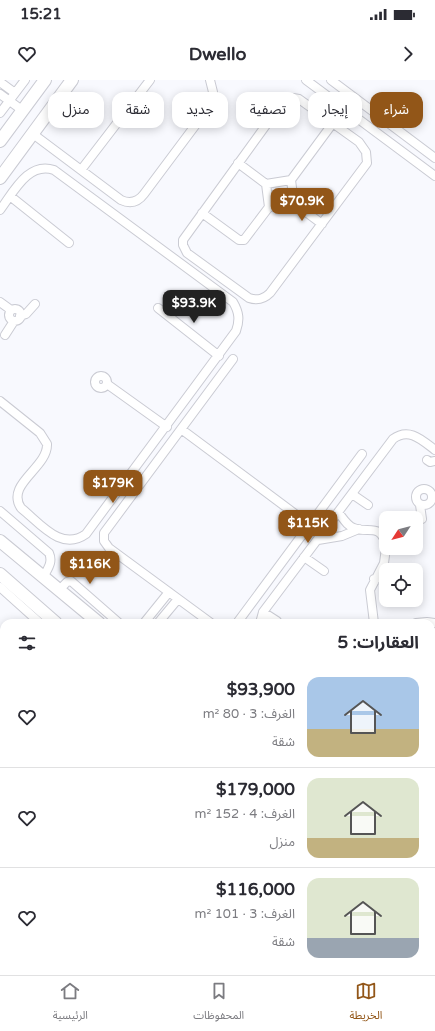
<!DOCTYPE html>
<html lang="ar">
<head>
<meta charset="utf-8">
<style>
	:root { --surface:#fff; --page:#f7f7f7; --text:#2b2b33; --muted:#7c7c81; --line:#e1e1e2; --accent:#925618 }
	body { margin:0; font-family:"Varela Round","Noto Sans Arabic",sans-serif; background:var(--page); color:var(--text); direction:rtl; height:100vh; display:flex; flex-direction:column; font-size:15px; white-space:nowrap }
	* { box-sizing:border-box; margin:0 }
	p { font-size:13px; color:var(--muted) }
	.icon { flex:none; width:22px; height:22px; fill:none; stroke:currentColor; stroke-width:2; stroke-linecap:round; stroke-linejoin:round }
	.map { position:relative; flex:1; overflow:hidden; direction:ltr }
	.details { position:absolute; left:0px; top:539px; width:435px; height:356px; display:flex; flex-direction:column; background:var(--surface); border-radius:12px 12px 0 0; box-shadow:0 2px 10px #0003; direction:rtl }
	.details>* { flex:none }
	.guide { position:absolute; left:12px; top:12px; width:411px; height:36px; direction:rtl; display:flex; gap:8px }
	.needle { width:26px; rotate:234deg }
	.controls { position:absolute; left:379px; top:431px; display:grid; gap:8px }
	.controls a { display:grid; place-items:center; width:44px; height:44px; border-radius:8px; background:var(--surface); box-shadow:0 2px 10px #0003; font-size:20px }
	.price { position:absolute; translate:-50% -34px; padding:0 9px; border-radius:8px; background:var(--accent); color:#fff; font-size:13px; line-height:26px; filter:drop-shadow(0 1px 2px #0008) }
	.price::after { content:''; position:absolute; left:50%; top:24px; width:12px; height:9px; margin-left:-6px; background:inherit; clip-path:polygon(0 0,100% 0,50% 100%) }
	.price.on { background:#222; color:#fff }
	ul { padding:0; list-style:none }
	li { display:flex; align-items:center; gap:12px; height:100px; padding:0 16px }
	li+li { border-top:1px solid var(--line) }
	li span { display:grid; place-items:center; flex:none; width:112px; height:80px; border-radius:12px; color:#555 }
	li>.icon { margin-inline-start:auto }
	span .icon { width:48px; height:48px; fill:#fffc; stroke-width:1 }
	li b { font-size:17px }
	h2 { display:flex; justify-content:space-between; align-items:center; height:48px; padding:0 16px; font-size:17px }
	.tag { padding:0 14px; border-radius:12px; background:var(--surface); box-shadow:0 2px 10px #0003; font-size:14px; line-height:36px }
	.tag.on { background:var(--accent); color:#fff }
	.status { display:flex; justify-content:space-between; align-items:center; height:28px; padding:0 20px; background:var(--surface); direction:ltr }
	.status svg { height:11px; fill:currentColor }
	header { display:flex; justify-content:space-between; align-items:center; height:52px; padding:0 16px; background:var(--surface); font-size:18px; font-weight:700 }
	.tabs { display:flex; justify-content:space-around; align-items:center; height:56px; border-top:1px solid var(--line); background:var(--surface); font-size:11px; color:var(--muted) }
	.tabs a { display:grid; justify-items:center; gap:2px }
	.tabs .on { color:var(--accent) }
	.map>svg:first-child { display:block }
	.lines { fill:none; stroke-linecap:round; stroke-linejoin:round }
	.street-casing { stroke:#cacbd3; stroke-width:10 }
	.secondary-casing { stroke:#cacbd3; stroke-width:14 }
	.street { stroke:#fff; stroke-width:8 }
	.secondary { stroke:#fff; stroke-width:12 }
</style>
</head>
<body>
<div class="status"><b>15:21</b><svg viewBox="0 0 49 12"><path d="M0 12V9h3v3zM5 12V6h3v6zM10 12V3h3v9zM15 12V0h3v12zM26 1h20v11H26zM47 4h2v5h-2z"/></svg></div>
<header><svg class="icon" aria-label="forward" viewBox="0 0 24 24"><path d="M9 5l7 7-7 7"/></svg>Dwello<svg class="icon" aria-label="heart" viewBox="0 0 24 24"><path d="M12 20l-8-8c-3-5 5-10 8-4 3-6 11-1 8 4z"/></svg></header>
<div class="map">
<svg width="435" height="895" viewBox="0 0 435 895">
	<rect width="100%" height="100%" fill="#f8f9fe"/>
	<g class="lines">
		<defs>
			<path id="street" d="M306 0 435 96
				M331 0 435 78
				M0 2 15 13
				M0 14 22 30
				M293 18 299 19 359 62 366 72 367 83 270 213C264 219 258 221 249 218L187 173 183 165V160L282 23Z
				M0 33 25 0
				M330 41 340 25
				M336 45 347 30
				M33 54 121 120C130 124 138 122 144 114L209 27 213 12 210 0
				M238 83 266 104
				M81 90 150 0
				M291 100 333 43
				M10 116 69 163
				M294 123 322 144
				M0 130C13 113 28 81 54 90L233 222C239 232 240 240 236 251L86 454C61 472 40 443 21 428 5 404 48 388 47 364L40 353 0 321
				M202 133 239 160H244L269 127 266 104 291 100 294 123 269 127
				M0 222 11 230
				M158 228 219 276
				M9 235a6 6 0 1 1 12 0a6 6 0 1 1-12 0Z
				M20 236 26 234 35 224
				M5 255 14 241
				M95 302a6 6 0 1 1 12 0a6 6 0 1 1-12 0Z
				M107 304 167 347
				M181 349 310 445
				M427 380 430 382 435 381
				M416 417a8 8 0 1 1 16 0a8 8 0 1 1-16 0Z
				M352 414 368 425
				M420 425 422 439
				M0 431 49 473C53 482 48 488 44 496
				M338 432C343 438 347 446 354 448 368 454 381 442 386 466
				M318 460 342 456 359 449
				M304 477 324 491
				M374 499 386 497
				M0 507 40 543
				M59 510 67 502 71 501 119 543
				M263 532 277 541
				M144 543 169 512
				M158 543 178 519
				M211 543 109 468 104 461V453L233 279
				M237 543 362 374
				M260 543 263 532 393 359C409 347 422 360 435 370
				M374 543 370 510 384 483 386 468
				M416 543 427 542 435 543
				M431 593 435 588
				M431 610 435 605
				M0 619 4 623
				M0 636 4 633
				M0 660 4 654
				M0 668 4 665
				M0 790 4 785
				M431 813 435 815
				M71 895 74 891
				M316 895 317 891"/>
			<path id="secondary" d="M0 61 45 0
				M0 98 72 0
				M0 461 99 543
				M0 494 56 543
				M431 870 435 875
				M415 891 418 895"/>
		</defs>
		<use href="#street" class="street-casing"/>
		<use href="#secondary" class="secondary-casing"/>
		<use href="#street" class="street"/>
		<use href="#secondary" class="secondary"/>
	</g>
</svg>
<div class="controls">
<a><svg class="needle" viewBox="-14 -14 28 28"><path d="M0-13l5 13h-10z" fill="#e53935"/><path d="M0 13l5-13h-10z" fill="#7c7c81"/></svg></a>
<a><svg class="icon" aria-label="locate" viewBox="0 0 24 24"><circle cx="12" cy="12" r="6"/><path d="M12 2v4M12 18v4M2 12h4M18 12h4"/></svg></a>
</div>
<b class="price" style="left:302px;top:142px">$70.9K</b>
<b class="price on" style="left:194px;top:244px">$93.9K</b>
<b class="price" style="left:113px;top:424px">$179K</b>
<b class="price" style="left:308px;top:464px">$115K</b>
<b class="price" style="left:90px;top:505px">$116K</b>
<div class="guide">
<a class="tag on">شراء</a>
<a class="tag">إيجار</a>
<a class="tag">تصفية</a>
<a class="tag">جديد</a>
<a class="tag">شقة</a>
<a class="tag">منزل</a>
</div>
<section class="details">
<h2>العقارات: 5<svg class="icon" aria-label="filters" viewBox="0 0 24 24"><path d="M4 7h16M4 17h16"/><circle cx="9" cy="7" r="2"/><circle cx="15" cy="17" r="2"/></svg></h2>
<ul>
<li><span style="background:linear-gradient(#a9c7e8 65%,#c2b280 0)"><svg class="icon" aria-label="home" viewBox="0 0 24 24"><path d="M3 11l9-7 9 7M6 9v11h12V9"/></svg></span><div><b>$93,900</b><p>الغرف: 3 · 80 m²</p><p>شقة</p></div><svg class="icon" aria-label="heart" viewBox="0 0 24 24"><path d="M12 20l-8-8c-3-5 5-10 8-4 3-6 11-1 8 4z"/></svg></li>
<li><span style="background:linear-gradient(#dfe7d0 75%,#c2b280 0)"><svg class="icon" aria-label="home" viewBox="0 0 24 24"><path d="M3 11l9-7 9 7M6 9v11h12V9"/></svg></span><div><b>$179,000</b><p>الغرف: 4 · 152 m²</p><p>منزل</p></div><svg class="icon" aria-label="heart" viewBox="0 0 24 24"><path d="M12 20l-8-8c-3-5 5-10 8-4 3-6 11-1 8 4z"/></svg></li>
<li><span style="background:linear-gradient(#dfe7d0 75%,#9aa5b1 0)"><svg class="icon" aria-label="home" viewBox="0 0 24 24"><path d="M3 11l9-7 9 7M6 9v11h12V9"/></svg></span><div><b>$116,000</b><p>الغرف: 3 · 101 m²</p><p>شقة</p></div><svg class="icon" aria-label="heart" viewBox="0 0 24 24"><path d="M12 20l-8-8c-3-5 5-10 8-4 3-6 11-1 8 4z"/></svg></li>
</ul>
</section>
</div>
<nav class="tabs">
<a class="on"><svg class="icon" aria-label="map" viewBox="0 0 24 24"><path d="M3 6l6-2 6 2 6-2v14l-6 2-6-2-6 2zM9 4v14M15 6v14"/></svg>الخريطة</a>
<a><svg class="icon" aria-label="saved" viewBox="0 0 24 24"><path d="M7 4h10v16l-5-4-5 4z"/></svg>المحفوظات</a>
<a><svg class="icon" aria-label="home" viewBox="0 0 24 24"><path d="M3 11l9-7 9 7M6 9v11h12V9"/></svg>الرئيسية</a>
</nav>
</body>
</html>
